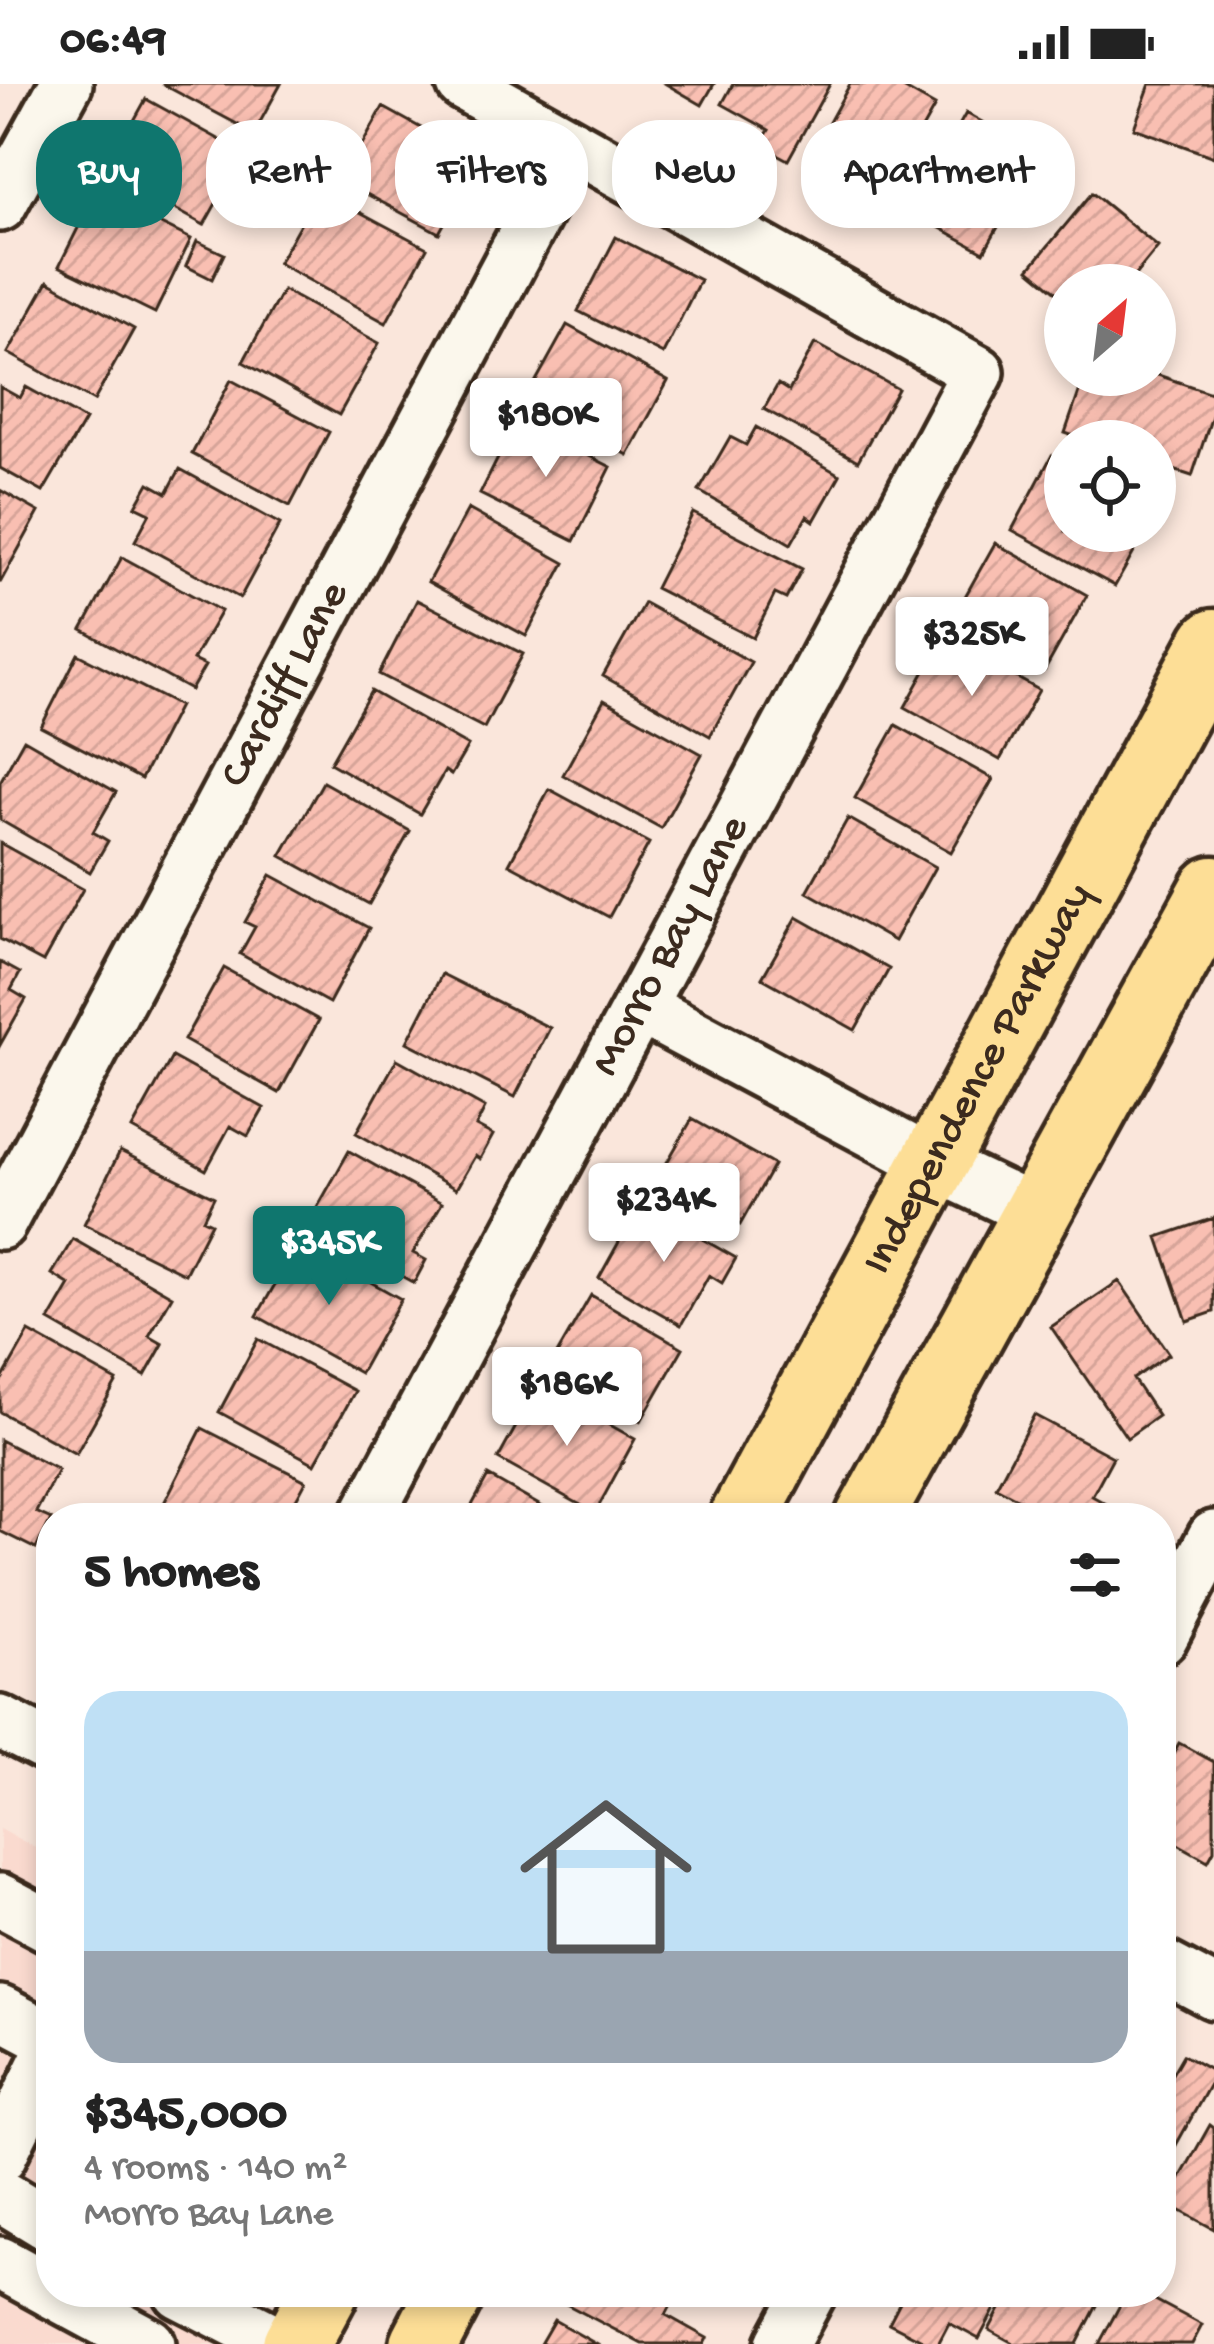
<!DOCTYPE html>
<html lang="en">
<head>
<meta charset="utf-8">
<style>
	:root { --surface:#fff; --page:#f2f2f2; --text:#222; --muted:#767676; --accent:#0f766e }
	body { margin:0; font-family:"Gochi Hand",sans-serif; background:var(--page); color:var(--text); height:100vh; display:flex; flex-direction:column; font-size:45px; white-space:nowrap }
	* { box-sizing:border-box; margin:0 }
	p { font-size:39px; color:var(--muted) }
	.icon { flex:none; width:66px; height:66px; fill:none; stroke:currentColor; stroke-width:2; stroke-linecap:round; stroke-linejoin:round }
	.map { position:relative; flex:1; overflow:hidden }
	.side { position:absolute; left:36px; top:1419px; width:1140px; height:804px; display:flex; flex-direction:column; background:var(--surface); border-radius:48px; box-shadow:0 6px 18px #0003 }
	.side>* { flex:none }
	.hud { position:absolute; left:36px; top:36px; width:1143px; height:108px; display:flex; gap:24px }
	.needle { width:78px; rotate:28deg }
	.tools { position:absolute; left:1044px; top:180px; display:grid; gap:24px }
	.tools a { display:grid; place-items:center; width:132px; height:132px; border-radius:50%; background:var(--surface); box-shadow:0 6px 18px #0003; font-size:60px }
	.price { position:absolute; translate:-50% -102px; padding:0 27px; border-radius:12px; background:#fff; color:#222; font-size:39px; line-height:78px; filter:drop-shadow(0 3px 6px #0008) }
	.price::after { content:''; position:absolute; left:50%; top:72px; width:36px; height:27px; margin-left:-18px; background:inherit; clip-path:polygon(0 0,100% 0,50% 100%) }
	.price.active { background:var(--accent); color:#fff }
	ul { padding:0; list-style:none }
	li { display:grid; align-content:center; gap:24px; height:636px; padding:0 48px }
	li span { display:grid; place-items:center; height:372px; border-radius:36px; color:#555 }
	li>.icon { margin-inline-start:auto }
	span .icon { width:216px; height:216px; fill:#fffc; stroke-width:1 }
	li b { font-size:51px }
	h2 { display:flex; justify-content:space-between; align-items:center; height:144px; padding:0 48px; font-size:51px }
	.chip { padding:0 42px; border-radius:48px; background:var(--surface); box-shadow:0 6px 18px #0003; font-size:42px; line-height:108px }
	.chip.active { background:var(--accent); color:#fff }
	.status { display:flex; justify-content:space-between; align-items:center; height:84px; padding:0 60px; background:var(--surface); direction:ltr }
	.status svg { height:33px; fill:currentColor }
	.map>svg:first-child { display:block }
	.built { fill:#fadacf }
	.building { fill:url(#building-hatch); stroke:#3b2a1e; stroke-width:3 }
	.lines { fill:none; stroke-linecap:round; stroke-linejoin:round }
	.minor-casing { stroke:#3b2a1e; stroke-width:60 }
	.major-casing { stroke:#3b2a1e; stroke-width:75 }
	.minor { stroke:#fbf7ec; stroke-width:51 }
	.major { stroke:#fdde96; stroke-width:66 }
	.labels { text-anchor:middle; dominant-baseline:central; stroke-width:9; stroke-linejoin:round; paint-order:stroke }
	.street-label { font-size:45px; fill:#3b2a1e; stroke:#fbf7ec }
</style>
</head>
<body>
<div class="status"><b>06:49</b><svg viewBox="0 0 49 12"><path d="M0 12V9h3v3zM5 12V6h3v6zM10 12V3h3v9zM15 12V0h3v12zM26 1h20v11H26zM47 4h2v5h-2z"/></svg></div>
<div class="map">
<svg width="1214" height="2260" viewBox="0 0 1214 2260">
	<defs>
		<pattern id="building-hatch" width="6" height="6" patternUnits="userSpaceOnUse" patternTransform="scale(3)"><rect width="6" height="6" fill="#f9bfb2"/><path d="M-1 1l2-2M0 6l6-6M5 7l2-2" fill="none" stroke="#d6a499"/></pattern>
	</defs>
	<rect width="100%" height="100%" fill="#fae6db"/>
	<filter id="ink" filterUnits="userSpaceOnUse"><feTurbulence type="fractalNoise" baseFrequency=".00833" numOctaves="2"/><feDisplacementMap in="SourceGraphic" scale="24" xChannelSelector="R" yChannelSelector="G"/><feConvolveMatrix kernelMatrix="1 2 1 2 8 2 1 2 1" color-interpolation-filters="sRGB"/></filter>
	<g filter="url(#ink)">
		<path class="built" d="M0 1745 51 1772V2208H248L220 2260H0Z"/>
		<path class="building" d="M162 0H281L254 49Z
			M666 0H714L702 21Z
			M733 0H830L788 76 760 61 769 46 722 20Z
			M850 0H896L935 22 878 123 805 82Z
			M1150 0H1214V73L1134 44Z
			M146 15 244 69 204 141 106 87Z
			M383 23 479 76 439 149 335 93 351 63 359 67Z
			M966 29 1039 70 984 168 911 128Z
			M319 106 427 164 386 239 278 179Z
			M96 108 191 155 155 229 59 182Z
			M1092 109 1158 163 1127 201H1065V215L1029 185Z
			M616 153 700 196 663 270 578 227Z
			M197 157 224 170 212 195 186 182Z
			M48 197 134 245 94 317 8 269Z
			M283 206 379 259 339 331 243 278Z
			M567 241 668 297 628 371 526 315Z
			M815 259 898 305 858 377 764 325 778 300 789 307Z
			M1155 290 1214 310V326L1192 392 1155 380V357H1089L1065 349 1085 291Z
			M231 296 329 348 290 422 192 370Z
			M0 303 20 314 26 303 85 336 43 408 0 384Z
			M517 336 611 383 574 457 480 410Z
			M756 343 840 391 814 437 807 432 791 460 699 407 730 353 746 361Z
			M1052 371 1065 378V447H1146L1115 502 1012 446Z
			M180 385 280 440 240 514 135 457 150 429 136 422 149 399 167 409Z
			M0 406 39 428 0 499Z
			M468 425 565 479 526 552 428 498Z
			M693 429 802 485 786 515 775 510 753 554 655 504Z
			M995 459 1087 511 1045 586 953 534Z
			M122 473 221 527 193 576 205 582 191 606 82 546Z
			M417 516 523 570 484 644 379 590Z
			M644 519 751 578 710 652 603 592Z
			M944 553 1039 606 1000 676 905 623Z
			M78 570 179 622 141 695 41 643Z
			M371 607 468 662 451 691 445 687 420 730 330 679Z
			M604 616 702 670 661 744 563 691Z
			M896 641 993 695 951 768 855 714Z
			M24 655 116 708 93 748 108 757 90 788 0 736V698Z
			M323 698 410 747 369 820 281 772Z
			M549 705 649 759 609 833 509 780Z
			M848 734 935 783 894 857 807 808Z
			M0 759 83 805 43 878 0 855Z
			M271 791 369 844 329 919 240 870 255 843 245 838Z
			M797 833 889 885 855 946 762 894Z
			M0 878 20 889 11 906 26 915 0 961Z
			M224 884 319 936 279 1009 184 956Z
			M442 890 550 944 515 1013 407 958Z
			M172 973 264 1024 248 1052 230 1042 206 1086 132 1045Z
			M397 975 485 1024 476 1042 493 1051 480 1075 475 1072 456 1105 356 1049Z
			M692 1035 774 1081 740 1141 658 1094Z
			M120 1067 214 1113 203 1135 211 1139 185 1190 84 1140Z
			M349 1067 442 1119 413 1169 426 1176 414 1199 308 1140Z
			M640 1120 736 1174 722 1199 709 1191 681 1241 599 1194Z
			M1214 1134V1228L1187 1237 1158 1153Z
			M73 1155 172 1212 149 1252 163 1260 145 1292 49 1237 70 1201 52 1190Z
			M299 1158 401 1215 360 1289 257 1232Z
			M1119 1197 1169 1270 1133 1295 1158 1332 1127 1354 1051 1243Z
			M591 1211 683 1264 641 1337 549 1284Z
			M29 1248 117 1297 76 1370 0 1328V1299Z
			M258 1255 355 1307 315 1380 219 1328Z
			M539 1301 635 1355 595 1429 498 1375Z
			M1034 1331 1113 1373 1092 1412 1132 1434H1054L996 1403Z
			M202 1344 306 1397 286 1434H194L164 1419Z
			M0 1356 58 1386 36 1428 51 1435 36 1465 0 1447Z
			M488 1392 562 1434H465Z
			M1179 1659 1214 1678V1766L1208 1777 1169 1755 1161 1770V1692Z
			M1183 1971 1214 1988V1993L1161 2088V2009Z
			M1210 2041 1214 2044V2145L1166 2119Z
			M573 2208H678L666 2231 707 2254 704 2260H642L566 2220Z
			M905 2208H1004L979 2255 949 2239 938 2260H930L889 2239Z
			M1009 2208H1104L1077 2260H1015L989 2246Z
			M1127 2208H1140L1202 2241 1192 2260H1099Z
			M554 2236 596 2260H540Z"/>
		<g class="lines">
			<defs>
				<g id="minor">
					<path d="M0 121 66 0"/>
					<path d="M639 923 934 1080 1039 1130"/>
					<path id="s1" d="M0 1139 572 62"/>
					<path id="s2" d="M366 1434 978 288 463 0"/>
					<path d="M1161 1554 1214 1453"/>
					<path d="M0 1638 51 1664"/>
					<path d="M0 1816 51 1843"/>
					<path d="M1161 1881 1214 1909"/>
					<path d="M0 1928 51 1955"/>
					<path d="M0 2072 51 1968"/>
					<path d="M0 2111 51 2142"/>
					<path d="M0 2179 51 2207"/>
					<path d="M53 2208 149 2260"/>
					<path d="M180 2208 281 2260"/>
					<path d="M782 2260 810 2208"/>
				</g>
				<g id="major">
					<path id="s3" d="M743 1434 1214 559"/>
					<path d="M869 1434 1214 806"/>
					<path d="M296 2260 324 2208"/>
					<path d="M424 2260 451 2208"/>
				</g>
			</defs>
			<use href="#minor" class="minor-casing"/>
			<use href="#major" class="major-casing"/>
			<use href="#minor" class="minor"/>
			<use href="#major" class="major"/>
		</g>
	</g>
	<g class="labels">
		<g class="street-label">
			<text stroke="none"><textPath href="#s1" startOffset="609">Cardiff Lane</textPath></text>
			<text stroke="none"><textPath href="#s2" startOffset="648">Morro Bay Lane</textPath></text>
			<text stroke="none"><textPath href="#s3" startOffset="498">Independence Parkway</textPath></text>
		</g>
	</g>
</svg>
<div class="tools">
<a><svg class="needle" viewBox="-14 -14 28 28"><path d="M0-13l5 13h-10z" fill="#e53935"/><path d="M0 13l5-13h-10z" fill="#767676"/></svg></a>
<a><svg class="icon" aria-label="locate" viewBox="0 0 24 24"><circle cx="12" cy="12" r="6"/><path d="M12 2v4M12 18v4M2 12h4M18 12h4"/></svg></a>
</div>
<b class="price" style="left:546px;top:396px">$180K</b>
<b class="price" style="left:972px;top:615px">$325K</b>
<b class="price" style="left:664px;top:1181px">$234K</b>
<b class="price active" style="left:329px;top:1224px">$345K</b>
<b class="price" style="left:567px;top:1365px">$186K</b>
<div class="hud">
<a class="chip active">Buy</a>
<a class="chip">Rent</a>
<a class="chip">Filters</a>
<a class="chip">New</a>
<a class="chip">Apartment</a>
</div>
<section class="side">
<h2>5 homes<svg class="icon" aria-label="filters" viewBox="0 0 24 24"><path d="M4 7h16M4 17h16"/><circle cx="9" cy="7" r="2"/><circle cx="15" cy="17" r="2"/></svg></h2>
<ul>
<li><span style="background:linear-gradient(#bfe0f5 70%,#9aa5b1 0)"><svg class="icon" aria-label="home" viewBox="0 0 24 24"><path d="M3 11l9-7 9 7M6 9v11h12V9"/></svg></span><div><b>$345,000</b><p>4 rooms · 140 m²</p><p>Morro Bay Lane</p></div></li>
</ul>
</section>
</div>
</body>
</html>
